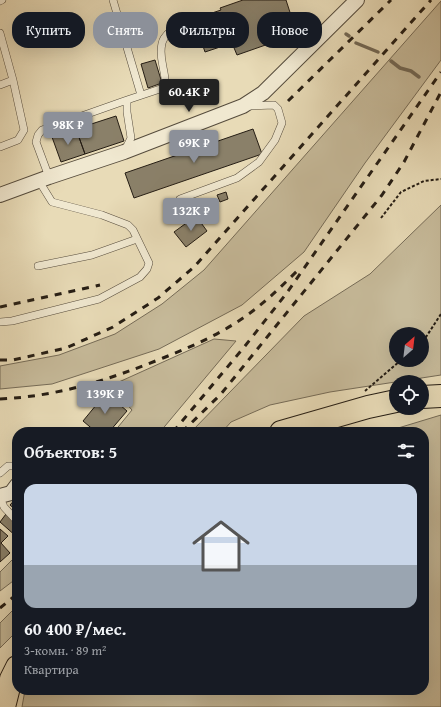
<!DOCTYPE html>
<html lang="ru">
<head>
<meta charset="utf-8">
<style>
	:root { --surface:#171b24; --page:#20242c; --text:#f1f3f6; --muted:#9ea1a6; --line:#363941; --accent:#8c9099 }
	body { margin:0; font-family:"Gentium Book Plus",serif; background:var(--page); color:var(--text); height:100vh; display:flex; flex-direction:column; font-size:15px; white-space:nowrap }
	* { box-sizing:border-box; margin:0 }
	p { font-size:13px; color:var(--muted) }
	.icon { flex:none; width:22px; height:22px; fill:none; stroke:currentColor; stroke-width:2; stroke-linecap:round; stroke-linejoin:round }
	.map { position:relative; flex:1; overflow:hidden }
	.panel { position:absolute; left:12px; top:427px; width:417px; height:268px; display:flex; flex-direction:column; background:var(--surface); border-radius:16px; box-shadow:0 4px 16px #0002 }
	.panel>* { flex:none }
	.top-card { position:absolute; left:12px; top:12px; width:417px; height:36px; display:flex; gap:8px }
	.needle { width:26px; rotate:28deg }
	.fabs { position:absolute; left:389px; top:327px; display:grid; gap:8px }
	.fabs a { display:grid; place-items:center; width:40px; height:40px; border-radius:50%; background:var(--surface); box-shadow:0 4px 16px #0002; font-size:20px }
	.price { position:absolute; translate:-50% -34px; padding:0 9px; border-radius:4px; background:var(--accent); color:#fff; font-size:13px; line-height:26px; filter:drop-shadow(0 1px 2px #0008) }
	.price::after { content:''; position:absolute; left:50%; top:24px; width:12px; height:9px; margin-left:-6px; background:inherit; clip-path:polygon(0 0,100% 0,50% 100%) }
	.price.on { background:#222; color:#fff }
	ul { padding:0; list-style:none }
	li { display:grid; align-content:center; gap:8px; height:212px; padding:0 12px }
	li+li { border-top:1px solid var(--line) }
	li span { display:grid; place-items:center; height:124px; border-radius:12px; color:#555 }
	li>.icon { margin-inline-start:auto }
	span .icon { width:72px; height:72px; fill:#fffc; stroke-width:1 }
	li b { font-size:17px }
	h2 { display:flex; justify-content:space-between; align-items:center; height:48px; padding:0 12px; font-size:17px }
	.tag { padding:0 14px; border-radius:16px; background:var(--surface); box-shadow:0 4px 16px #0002; font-size:14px; line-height:36px }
	.tag.on { background:var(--accent); color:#fff }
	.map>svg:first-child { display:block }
	.green { fill:#c7bb9b; stroke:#766c58; fill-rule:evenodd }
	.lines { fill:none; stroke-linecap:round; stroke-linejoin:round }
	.stream { stroke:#726855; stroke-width:3.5 }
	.building { fill:#8a8069; stroke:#251d14 }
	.lane-casing { stroke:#564c3d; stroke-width:8 }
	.street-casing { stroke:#564c3d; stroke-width:16 }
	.primary-casing { stroke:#251d14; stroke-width:24 }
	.path { stroke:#251d14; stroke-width:2; stroke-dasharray:3 2; stroke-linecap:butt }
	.lane { stroke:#f0e8d0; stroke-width:7 }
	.street { stroke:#f0e8d0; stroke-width:14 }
	.primary { stroke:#e8dbb7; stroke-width:22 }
	.rail { stroke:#251d14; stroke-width:3; stroke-dasharray:7 7; stroke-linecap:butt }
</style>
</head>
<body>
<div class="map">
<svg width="441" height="707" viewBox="0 0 441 707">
	<rect width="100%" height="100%" fill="#e8dbb7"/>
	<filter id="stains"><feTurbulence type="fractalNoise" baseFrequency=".005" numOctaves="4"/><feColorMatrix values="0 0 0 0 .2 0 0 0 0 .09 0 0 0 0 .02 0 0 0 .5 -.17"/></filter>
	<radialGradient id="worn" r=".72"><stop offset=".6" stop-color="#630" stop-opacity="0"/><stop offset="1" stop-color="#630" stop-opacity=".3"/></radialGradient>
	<path class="green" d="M441 1V60L365 163 304 252 242 305 159 349 52 384 0 389V366L59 355 115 334 162 304 204 270Z
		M441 205V375L330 392 270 405 231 422 222 432H191L304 316 370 274ZM396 334H422V360H396Z
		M214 339 236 341 160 432H114L132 410 110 386Z
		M441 415V707H22L25 690H424V432H385Z
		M17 555V578L0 591V572Z
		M17 606V631L0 648V623Z"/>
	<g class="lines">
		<path class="stream" d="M346 34 349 36
			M356 43 378 52
			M391 61 400 68 411 71 419 77"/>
	</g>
	<path class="building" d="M243 0H286L297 34 237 55 232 43 205 52 194 19 221 10 220 8Z
		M155 60 162 83 148 88 141 64Z
		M116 116 124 141 85 154 76 129Z
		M76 129 85 154 61 162 52 137Z
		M253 129 262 154 134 198 125 173Z
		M226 192 228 199 220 202 217 195Z
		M196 216 207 231 186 247 174 232Z
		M106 393 127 411 109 432H96L83 421Z
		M17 497V511L10 505Z
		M6 514 17 524V537L0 522Z
		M0 529 8 536 1 543 10 553 0 562Z"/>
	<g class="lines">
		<defs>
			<path id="lane" d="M113 0 141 95
				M0 1 2 0
				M0 33 13 80 24 130 18 140 0 147
				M0 85 13 80
				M125 150 131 138 127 112V100L163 88 165 86C166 79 164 73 163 67 157 39 164 34 186 21
				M49 177 36 142 38 135 42 130 127 100
				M180 199 237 178 259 162 275 140 282 123 278 109 274 105 248 106
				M38 266 92 255 137 239
				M0 322 12 321 99 299 140 277 147 269 149 263 133 230 128 225 102 215 52 202 39 181
				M0 473 8 466H13L17 468
				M0 498 4 507 17 521"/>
			<path id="street" d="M0 195 49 177 124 152 243 106 263 93 357 0
				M0 496 11 493 17 485"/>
			<path id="primary" d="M422 397 441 396
				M281 432 368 407 396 401
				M4 707 11 679 17 667"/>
		</defs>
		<use href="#lane" class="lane-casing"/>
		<use href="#street" class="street-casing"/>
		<use href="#primary" class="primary-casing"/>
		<path class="path" d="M381 218 401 192 424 181 441 179
			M422 341 426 337 441 314
			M365 391 401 360"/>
		<use href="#lane" class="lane"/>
		<use href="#street" class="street"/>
		<use href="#primary" class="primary"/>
		<path class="rail" d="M288 101 391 0
			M0 307 100 285
			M0 360H13L66 348 113 327 158 298 194 267 431 0
			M0 399C60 396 108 380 163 358 188 348 214 337 237 322 259 308 278 290 297 271
			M173 432 245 346 286 294 441 72
			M182 432 221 394 382 195 404 162 441 92
			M0 608 17 594"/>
	</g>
	<rect width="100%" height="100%" filter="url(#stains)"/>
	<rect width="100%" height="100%" fill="url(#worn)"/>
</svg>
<div class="fabs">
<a><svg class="needle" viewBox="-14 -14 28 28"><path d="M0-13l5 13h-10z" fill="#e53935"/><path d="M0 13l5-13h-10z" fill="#9ea1a6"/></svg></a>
<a><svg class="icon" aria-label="locate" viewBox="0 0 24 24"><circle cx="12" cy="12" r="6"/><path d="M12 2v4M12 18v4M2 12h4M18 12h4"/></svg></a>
</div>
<b class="price on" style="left:189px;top:113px">60.4K ₽</b>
<b class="price" style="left:68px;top:146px">98K ₽</b>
<b class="price" style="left:194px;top:164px">69K ₽</b>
<b class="price" style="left:191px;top:232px">132K ₽</b>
<b class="price" style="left:105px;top:415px">139K ₽</b>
<div class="top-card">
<a class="tag">Купить</a>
<a class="tag on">Снять</a>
<a class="tag">Фильтры</a>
<a class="tag">Новое</a>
</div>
<section class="panel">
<h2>Объектов: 5<svg class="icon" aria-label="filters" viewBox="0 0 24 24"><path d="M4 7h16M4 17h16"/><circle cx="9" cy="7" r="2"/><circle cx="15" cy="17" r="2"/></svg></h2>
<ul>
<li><span style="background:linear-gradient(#c9d6e8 65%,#9aa5b1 0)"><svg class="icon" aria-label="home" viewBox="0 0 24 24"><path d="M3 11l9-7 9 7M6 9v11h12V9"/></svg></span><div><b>60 400 ₽/мес.</b><p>3-комн. · 89 m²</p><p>Квартира</p></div></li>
</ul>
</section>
</div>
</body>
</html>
